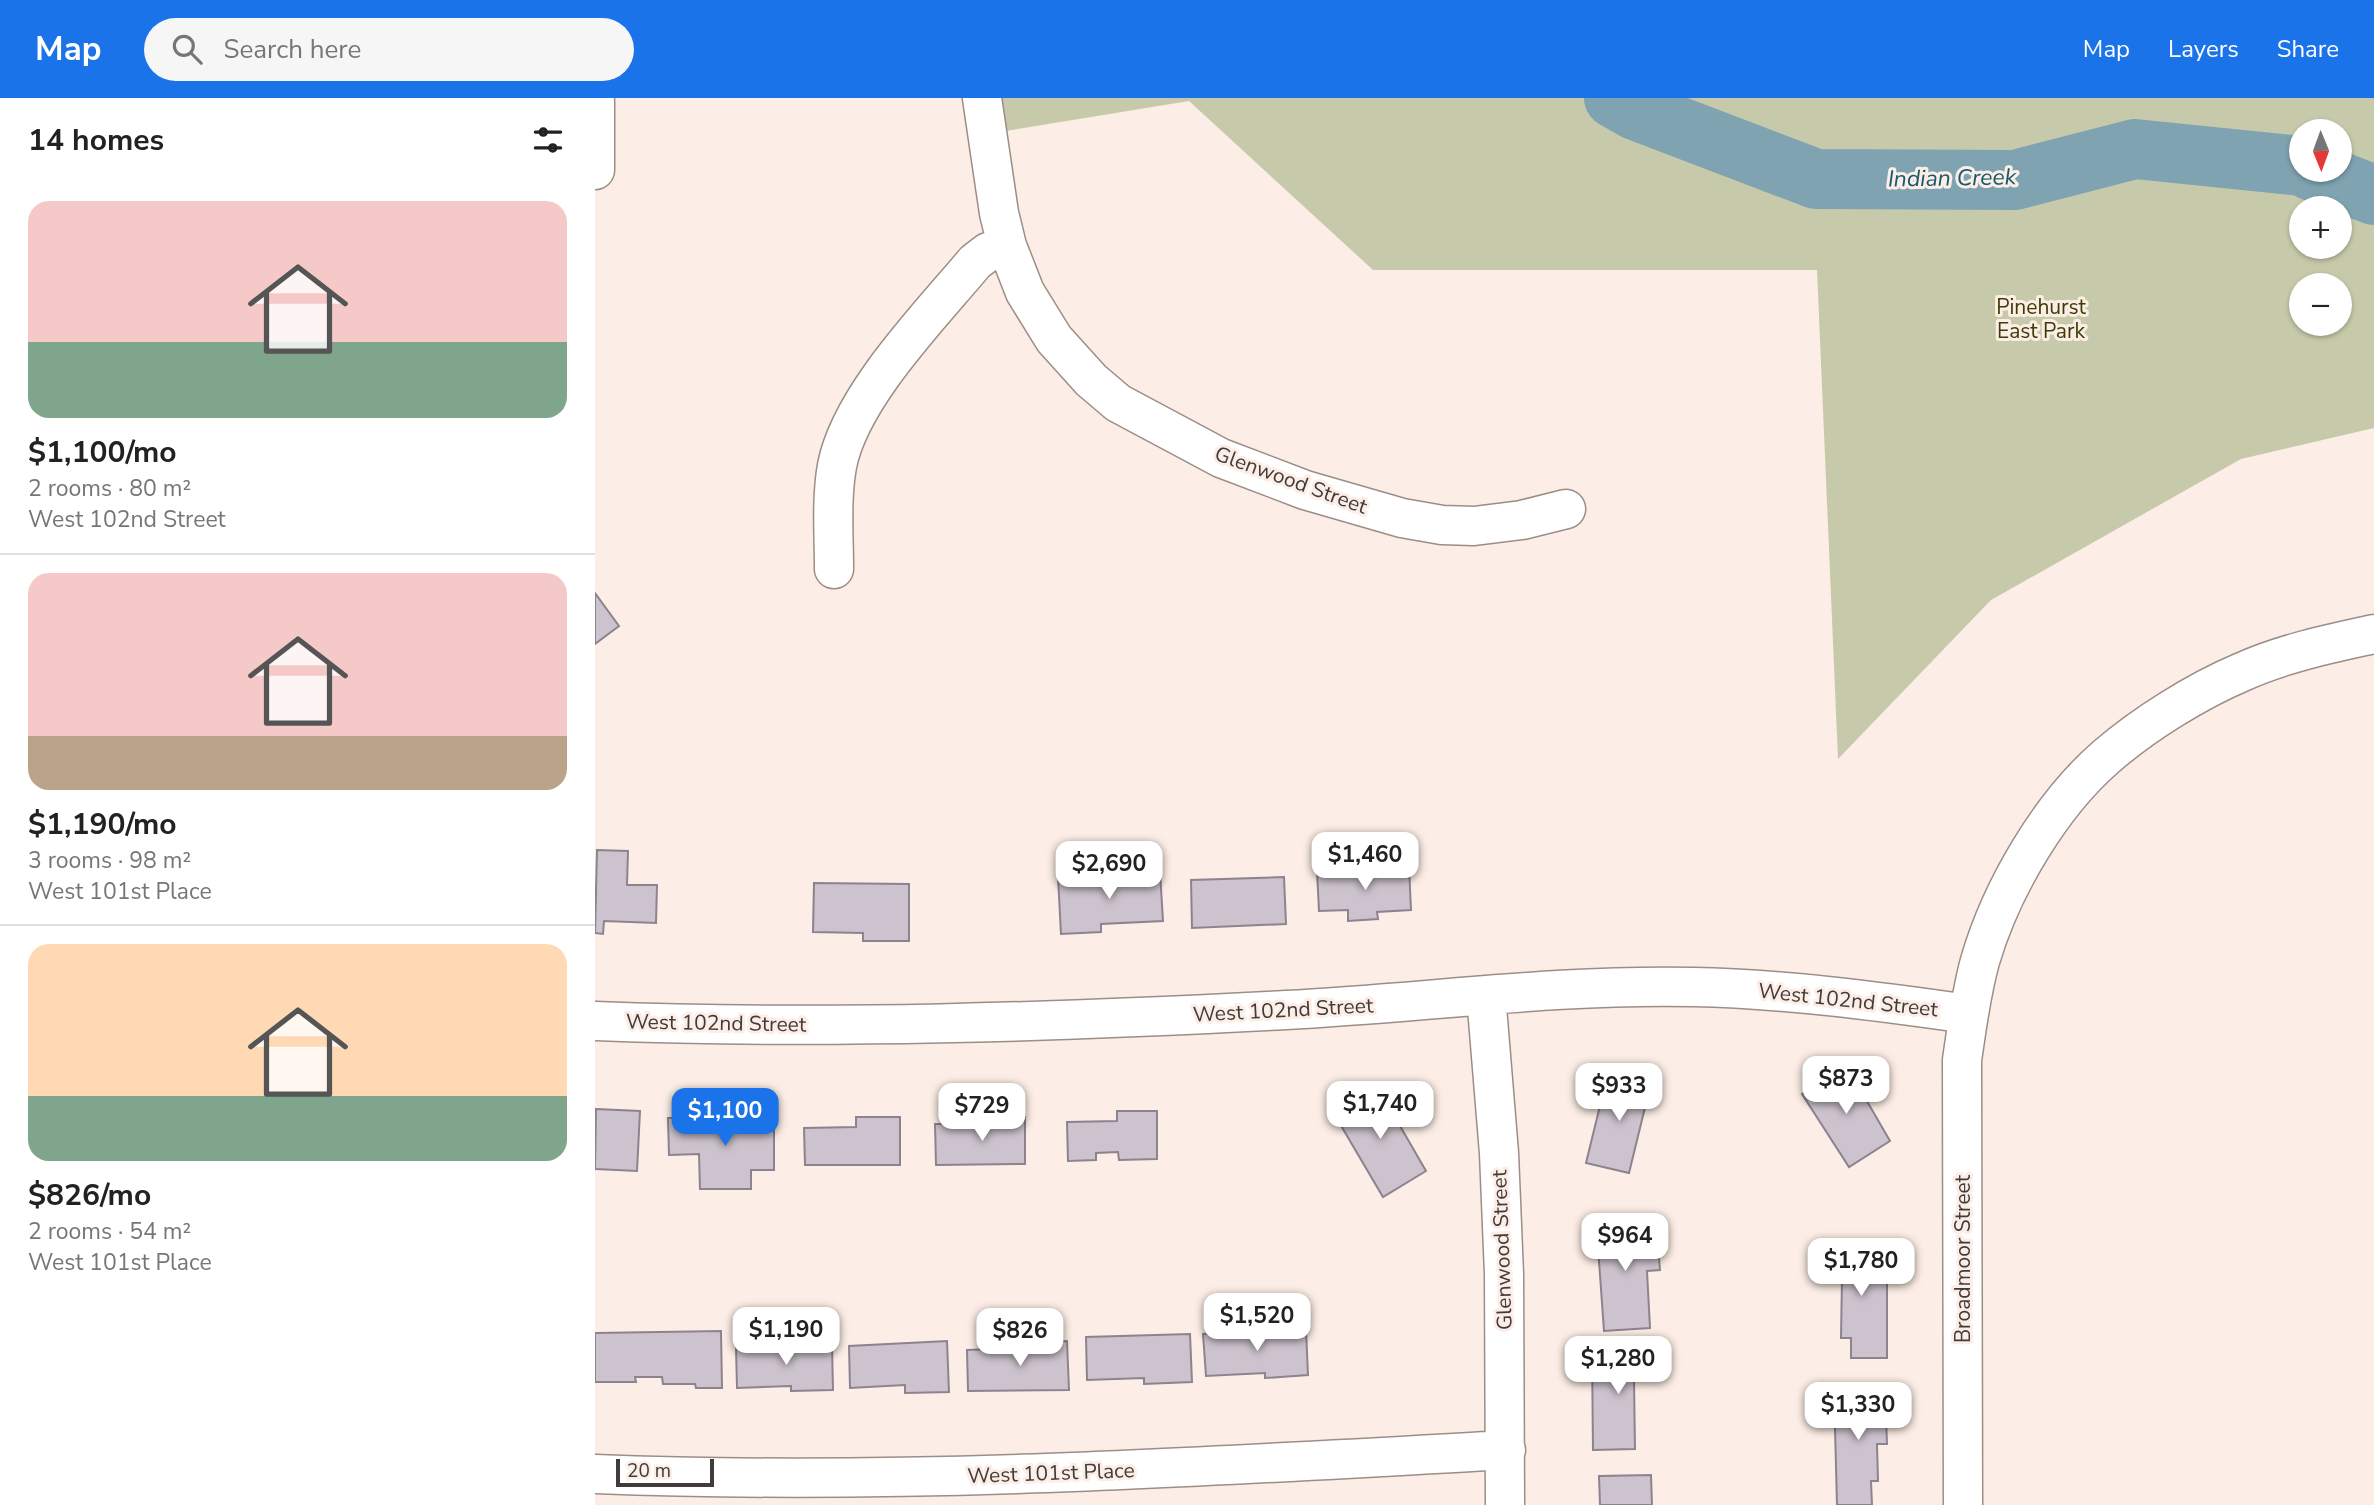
<!DOCTYPE html>
<html lang="en">
<head>
<meta charset="utf-8">
<style>
	:root { --surface:#fff; --page:#f6f6f6; --text:#222; --muted:#767676; --line:#e0e0e0; --accent:#1a73e8 }
	body { margin:0; font-family:"Nunito Sans",sans-serif; background:var(--page); color:var(--text); height:100vh; display:flex; flex-direction:column; font-size:26px; white-space:nowrap }
	* { box-sizing:border-box; margin:0 }
	p { font-size:23px; color:var(--muted) }
	.icon { flex:none; width:38px; height:38px; fill:none; stroke:currentColor; stroke-width:2; stroke-linecap:round; stroke-linejoin:round }
	.map { position:relative; flex:1; overflow:hidden }
	.drawer { display:flex; flex-direction:column; background:var(--surface); width:595px }
	.drawer>* { flex:none }
	.needle { width:46px; rotate:179deg }
	.controls { position:absolute; left:1694px; top:21px; display:grid; gap:14px }
	.controls a { display:grid; place-items:center; width:63px; height:63px; border-radius:50%; background:var(--surface); box-shadow:0 2px 5px #0004; font-size:35px }
	.scale { position:absolute; left:21px; bottom:18px; width:98px; box-sizing:border-box; padding-left:7px; border:4px solid #413c39; border-top:0; font-size:19px; line-height:24px; white-space:nowrap; color:#413c39; -webkit-text-stroke:5px #fceee6; paint-order:stroke }
	.price { position:absolute; translate:-50% -60px; padding:0 16px; border-radius:14px; background:#fff; color:#222; font-size:23px; line-height:46px; filter:drop-shadow(0 2px 4px #0008) }
	.price::after { content:''; position:absolute; left:50%; top:42px; width:21px; height:16px; margin-left:-10px; background:inherit; clip-path:polygon(0 0,100% 0,50% 100%) }
	.price.selected { background:var(--accent); color:#fff }
	ul { padding:0; list-style:none }
	li { display:grid; align-content:center; gap:14px; height:371px; padding:0 28px }
	li+li { border-top:2px solid var(--line) }
	li span { display:grid; place-items:center; height:217px; border-radius:21px; color:#555 }
	li>.icon { margin-inline-start:auto }
	span .icon { width:126px; height:126px; fill:#fffc; stroke-width:1 }
	li b { font-size:30px }
	h2 { display:flex; justify-content:space-between; align-items:center; height:84px; padding:0 28px; font-size:30px }
	header { display:flex; align-items:center; gap:42px; box-sizing:border-box; height:98px; padding:0 35px; background:var(--accent); color:#fff }
	header strong { font-size:33px }
	nav { display:flex; gap:38px; margin-inline-start:auto; font-size:24px }
	.search { width:490px; height:63px; background:var(--page); display:flex; align-items:center; gap:18px; box-sizing:border-box; padding:0 24px; border-radius:38px; color:var(--muted); font-size:26px }
	main { display:flex; flex:1; min-height:0 }
	.map>svg:first-child { display:block }
	.green { fill:#c7caaa; fill-rule:evenodd }
	.lines { fill:none; stroke-linecap:round; stroke-linejoin:round }
	.river { stroke:#7fa3b0; stroke-width:60 }
	.building { fill:#cdc3ce; stroke:#8d838e; stroke-width:2 }
	.minor-casing { stroke:#9b8e87; stroke-width:41 }
	.minor { stroke:#fff; stroke-width:38 }
	.labels { text-anchor:middle; dominant-baseline:central; stroke-width:6; stroke-linejoin:round; paint-order:stroke }
	.park-label { font-size:21px; fill:#3c3d03; stroke:#fceee6 }
	.street-label { font-size:21px; fill:#413c39; stroke:#fceee6 }
	.water-label { font-size:23px; font-style:italic; fill:#135a6f; stroke:#fceee6 }
</style>
</head>
<body>
<header>
<strong>Map</strong>
<div class="search"><svg class="icon" aria-label="search" viewBox="0 0 24 24"><circle cx="10" cy="10" r="6"/><path d="M15 15l6 6"/></svg>Search here</div>
<nav><a>Map</a><a>Layers</a><a>Share</a></nav>
</header>
<main>
<section class="drawer">
<h2>14 homes<svg class="icon" aria-label="filters" viewBox="0 0 24 24"><path d="M4 7h16M4 17h16"/><circle cx="9" cy="7" r="2"/><circle cx="15" cy="17" r="2"/></svg></h2>
<ul>
<li><span style="background:linear-gradient(#f6c9c9 65%,#7fa58c 0)"><svg class="icon" aria-label="home" viewBox="0 0 24 24"><path d="M3 11l9-7 9 7M6 9v11h12V9"/></svg></span><div><b>$1,100/mo</b><p>2 rooms · 80 m²</p><p>West 102nd Street</p></div></li>
<li><span style="background:linear-gradient(#f6c9c9 75%,#b9a48a 0)"><svg class="icon" aria-label="home" viewBox="0 0 24 24"><path d="M3 11l9-7 9 7M6 9v11h12V9"/></svg></span><div><b>$1,190/mo</b><p>3 rooms · 98 m²</p><p>West 101st Place</p></div></li>
<li><span style="background:linear-gradient(#ffd9b3 70%,#7fa58c 0)"><svg class="icon" aria-label="home" viewBox="0 0 24 24"><path d="M3 11l9-7 9 7M6 9v11h12V9"/></svg></span><div><b>$826/mo</b><p>2 rooms · 54 m²</p><p>West 101st Place</p></div></li>
</ul>
</section>
<div class="map">
<svg width="1779" height="1407" viewBox="0 0 1779 1407">
	<rect width="100%" height="100%" fill="#fceee6"/>
	<path class="green" d="M406 0H1779V330L1646 361 1396 502 1243 661 1222 172H778L594 3 411 33ZM1706 33H1745V72H1706ZM1706 110H1745V149H1706ZM1706 187H1745V226H1706Z"/>
	<g class="lines">
		<path class="river" d="M1019 0 1040 12 1221 81 1420 82 1540 51 1706 68
			M1715 72 1779 97"/>
	</g>
	<path class="building" d="M0 495 24 528 0 546Z
		M2 752 33 753 32 787H62L61 825 9 823 8 836 0 835Z
		M814 769 816 812 782 814 783 821 753 823V812L724 813 722 773Z
		M565 774 568 823 506 826V834L466 836 463 779Z
		M689 779 691 826 597 830 596 782Z
		M219 785 314 786V843H268V835L218 834Z
		M1251 967 1295 1043 1254 1069 1207 996Z
		M1013 975 1056 985 1034 1075 991 1065Z
		M782 988 831 1073 788 1099 738 1014Z
		M1 1011 45 1013 42 1073 0 1071Z
		M522 1013H562V1061L524 1062 523 1054 501 1055V1062L473 1063 472 1024 522 1023Z
		M179 1018V1072H156V1091H105L104 1056 74 1057 73 1020Z
		M261 1019H305V1067H210L209 1030 261 1029Z
		M430 1019V1066L341 1067 340 1026H390V1020Z
		M1047 1118 1049 1150 1063 1149 1065 1172 1052 1173 1055 1230 1009 1233 1001 1121Z
		M1224 1152H1292V1260H1256V1240H1246L1247 1180H1224Z
		M711 1231 713 1277 670 1280V1275L611 1278 608 1236Z
		M126 1233 127 1290H101L100 1286H68L67 1279H40L41 1284H0V1235Z
		M595 1236 597 1284 549 1286V1280L492 1282 491 1239Z
		M352 1243 354 1294 310 1295V1287L255 1290 254 1248Z
		M472 1243 474 1292 373 1293 372 1252 424 1250V1245Z
		M237 1246 238 1292 196 1293V1288L142 1290 141 1249Z
		M997 1254H1061V1282L1039 1283 1040 1351 998 1352Z
		M1290 1290 1292 1346H1282L1283 1383H1276L1277 1407H1242L1239 1291Z
		M1056 1377 1057 1407H1005L1004 1378Z"/>
	<g class="lines">
		<defs>
			<path id="minor" d="M387 0 404 115 412 148 430 194 459 241 496 282 523 305 626 360 710 392 807 420 847 427 879 428 927 422 971 411
				M0 3V72
				M239 471C239 438 236 401 242 368 255 299 335 218 380 164L393 154 412 148
				M891 897 904 1055 909 1176 910 1407
				M0 923C230 932 461 924 691 912 827 905 962 886 1098 889 1191 891 1282 903 1373 916
				M0 1376C304 1388 607 1369 911 1352
				M1368 1407 1367 962C1372 929 1376 895 1385 863 1406 791 1455 707 1512 658 1549 626 1602 593 1647 574 1689 555 1734 546 1779 536"/>
		</defs>
		<use href="#minor" class="minor-casing"/>
		<use href="#minor" class="minor"/>
	</g>
	<g class="labels">
		<g class="park-label">
			<text x="1446" y="209">Pinehurst<tspan x="1446" dy="24">East Park</tspan></text>
		</g>
		<g class="street-label">
			<text transform="translate(696 382) rotate(20)">Glenwood Street</text>
			<text transform="translate(1253 902) rotate(6)">West 102nd Street</text>
			<text transform="translate(688 912) rotate(-3)">West 102nd Street</text>
			<text transform="translate(121 925) rotate(1)">West 102nd Street</text>
			<text transform="translate(907 1152) rotate(-92)">Glenwood Street</text>
			<text transform="translate(1368 1161) rotate(-90)">Broadmoor Street</text>
			<text transform="translate(456 1375) rotate(-2)">West 101st Place</text>
		</g>
		<g class="water-label">
			<text transform="translate(1357 80) rotate(-1)">Indian Creek</text>
		</g>
	</g>
</svg>
<div class="controls">
<a><svg class="needle" viewBox="-14 -14 28 28"><path d="M0-13l5 13h-10z" fill="#e53935"/><path d="M0 13l5-13h-10z" fill="#767676"/></svg></a>
<a>+</a>
<a>−</a>
</div>
<div class="scale">20 m</div>
<b class="price" style="left:770px;top:794px">$1,460</b>
<b class="price" style="left:514px;top:803px">$2,690</b>
<b class="price" style="left:1251px;top:1018px">$873</b>
<b class="price" style="left:1024px;top:1025px">$933</b>
<b class="price" style="left:785px;top:1043px">$1,740</b>
<b class="price" style="left:387px;top:1045px">$729</b>
<b class="price selected" style="left:130px;top:1050px">$1,100</b>
<b class="price" style="left:1030px;top:1175px">$964</b>
<b class="price" style="left:1266px;top:1200px">$1,780</b>
<b class="price" style="left:662px;top:1255px">$1,520</b>
<b class="price" style="left:191px;top:1269px">$1,190</b>
<b class="price" style="left:425px;top:1270px">$826</b>
<b class="price" style="left:1023px;top:1298px">$1,280</b>
<b class="price" style="left:1263px;top:1344px">$1,330</b>
</div>
</main>
</body>
</html>
